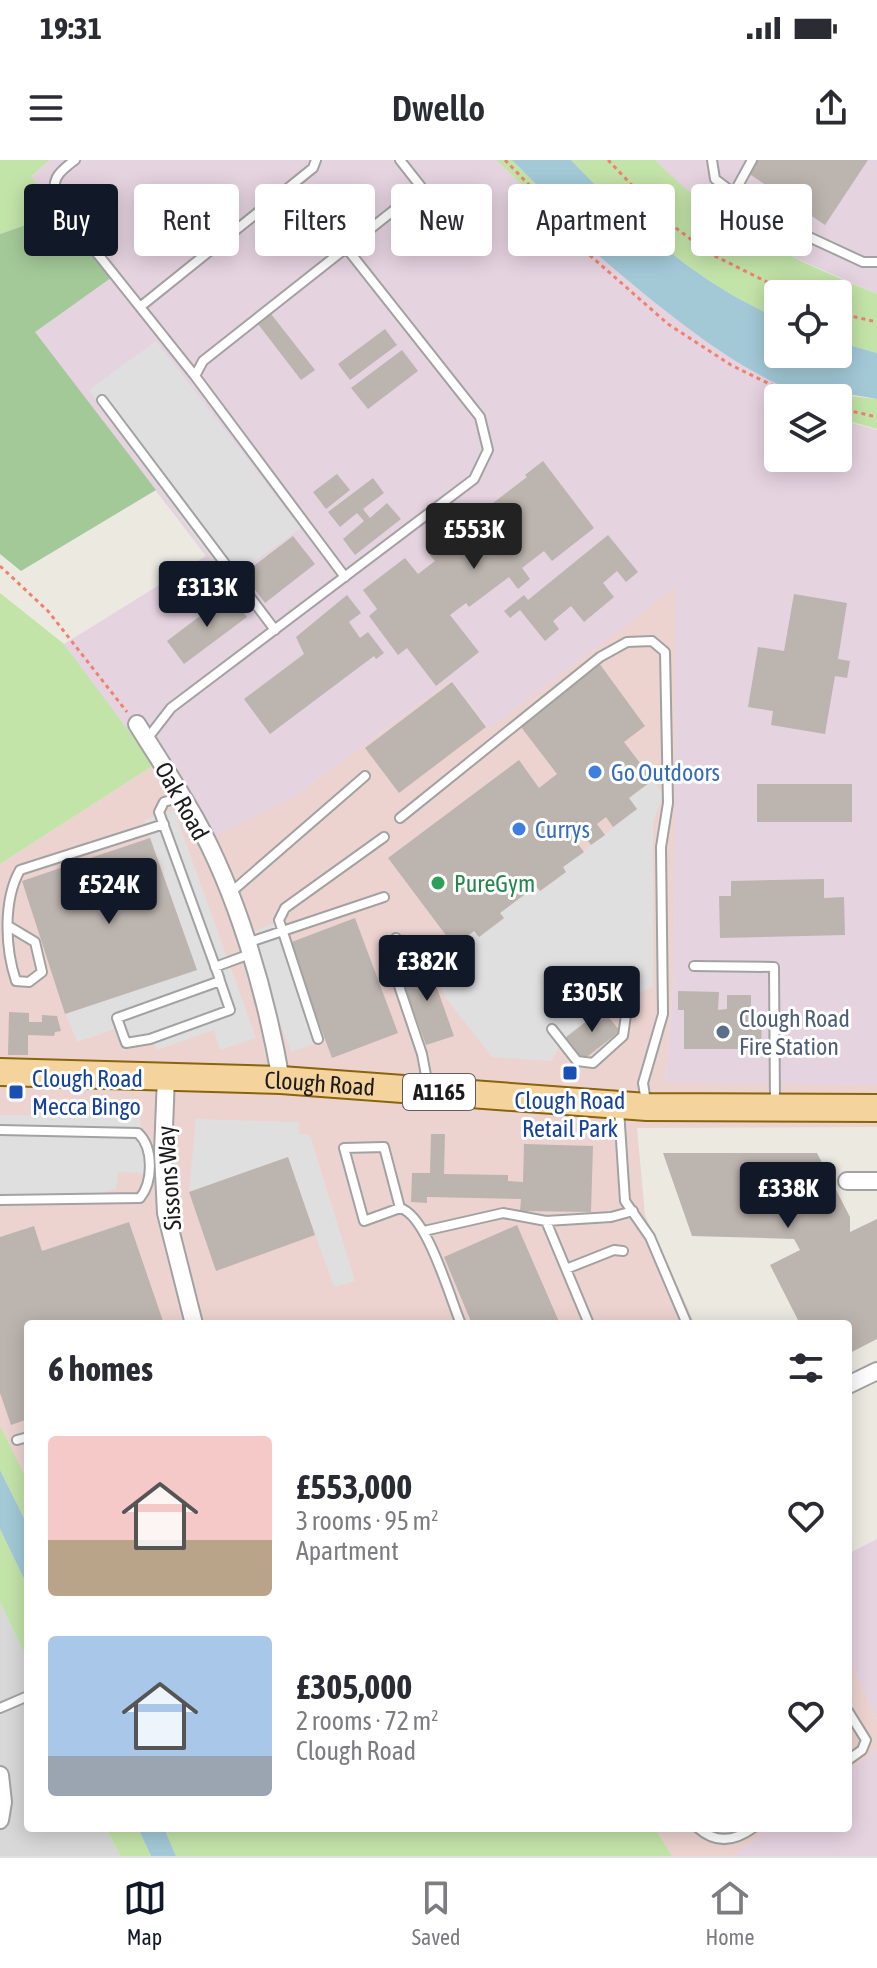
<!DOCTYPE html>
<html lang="en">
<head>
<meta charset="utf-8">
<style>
	:root { --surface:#fff; --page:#f2f2f3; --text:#2b2b33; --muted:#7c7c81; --line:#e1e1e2; --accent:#111827 }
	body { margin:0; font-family:"Asap Condensed",sans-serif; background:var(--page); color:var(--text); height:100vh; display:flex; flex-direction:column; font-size:30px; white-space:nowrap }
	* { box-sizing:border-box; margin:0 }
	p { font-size:26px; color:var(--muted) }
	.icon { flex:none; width:44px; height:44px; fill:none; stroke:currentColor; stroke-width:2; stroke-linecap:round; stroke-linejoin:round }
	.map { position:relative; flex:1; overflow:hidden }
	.sheet { position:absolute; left:24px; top:1160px; width:828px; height:512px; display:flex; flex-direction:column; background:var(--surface); border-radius:8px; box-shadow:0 4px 20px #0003 }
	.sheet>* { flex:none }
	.banner { position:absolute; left:24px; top:24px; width:830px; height:72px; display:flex; gap:16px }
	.controls { position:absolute; left:764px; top:120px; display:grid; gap:16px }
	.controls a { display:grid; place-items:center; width:88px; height:88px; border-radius:8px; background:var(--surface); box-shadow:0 4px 20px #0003; font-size:40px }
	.price { position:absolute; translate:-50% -68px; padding:0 18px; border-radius:8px; background:var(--accent); color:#fff; font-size:26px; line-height:52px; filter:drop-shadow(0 2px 4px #0008) }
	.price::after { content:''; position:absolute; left:50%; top:48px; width:24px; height:18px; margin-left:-12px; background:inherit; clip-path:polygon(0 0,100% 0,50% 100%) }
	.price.active { background:#222; color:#fff }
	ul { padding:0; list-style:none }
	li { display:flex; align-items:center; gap:24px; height:200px; padding:0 24px }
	li span { display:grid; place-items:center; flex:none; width:224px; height:160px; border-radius:8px; color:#555 }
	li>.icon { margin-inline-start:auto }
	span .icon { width:96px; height:96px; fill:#fffc; stroke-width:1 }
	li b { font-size:34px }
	h2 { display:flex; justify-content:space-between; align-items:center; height:96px; padding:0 24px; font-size:34px }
	.tag { padding:0 28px; border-radius:8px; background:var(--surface); box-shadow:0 4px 20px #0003; font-size:28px; line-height:72px }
	.tag.active { background:var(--accent); color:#fff }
	.status { display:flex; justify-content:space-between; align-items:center; height:56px; padding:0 40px; background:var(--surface); direction:ltr }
	.status svg { height:22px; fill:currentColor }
	header { display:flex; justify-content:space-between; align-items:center; height:104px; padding:0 24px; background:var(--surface); font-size:36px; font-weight:600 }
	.dock { display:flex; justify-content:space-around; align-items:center; height:112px; border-top:2px solid var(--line); background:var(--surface); font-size:22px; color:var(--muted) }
	.dock a { display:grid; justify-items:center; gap:4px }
	.dock .active { color:var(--accent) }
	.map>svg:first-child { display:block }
	.residential { fill:#d9d8d8 }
	.commercial { fill:#ecd3d0 }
	.industrial { fill:#e5d3e0 }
	.grass { fill:#c3e4a9 }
	.forest { fill:#a4c998 }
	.parking { fill:#dfdfdf }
	.water { fill:#a3c9d7 }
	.building { fill:#bcb4ae }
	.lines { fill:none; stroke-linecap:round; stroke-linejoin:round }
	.lane-casing { stroke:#a2a2a2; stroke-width:12 }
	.street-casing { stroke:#a2a2a2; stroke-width:20 }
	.primary-casing { stroke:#88640a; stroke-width:30 }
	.path { stroke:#f0816e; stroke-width:3; stroke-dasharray:4 4; stroke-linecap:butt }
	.lane { stroke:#fff; stroke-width:8 }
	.street { stroke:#fff; stroke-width:16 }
	.primary { stroke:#f5d39d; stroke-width:26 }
	.shop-dot { fill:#3f7fe0; stroke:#fff; stroke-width:3 }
	.leisure-dot { fill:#2e9e5b; stroke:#fff; stroke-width:3 }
	.service-dot { fill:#5c6f8a; stroke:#fff; stroke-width:3 }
	.transit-dot { fill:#1a4fb4; stroke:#fff; stroke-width:3 }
	.labels { text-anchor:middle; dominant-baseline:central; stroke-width:6; stroke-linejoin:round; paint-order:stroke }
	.shield { fill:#fff; stroke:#5f5f5f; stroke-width:2 }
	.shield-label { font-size:22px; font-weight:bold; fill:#1b1b1b }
	.shop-label { font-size:24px; fill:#366cbe; stroke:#fff; text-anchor:start }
	.street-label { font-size:24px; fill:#1b1b1b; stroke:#fff }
	.leisure-label { font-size:24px; fill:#27864d; stroke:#fff; text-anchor:start }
	.service-label { font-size:24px; fill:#4e5e75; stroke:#fff; text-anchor:start }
	.transit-label { font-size:24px; fill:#164399; stroke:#fff; text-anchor:start }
</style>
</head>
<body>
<div class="status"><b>19:31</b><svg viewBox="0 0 49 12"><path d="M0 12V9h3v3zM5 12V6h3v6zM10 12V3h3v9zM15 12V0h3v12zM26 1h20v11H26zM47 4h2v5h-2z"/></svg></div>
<header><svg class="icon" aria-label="menu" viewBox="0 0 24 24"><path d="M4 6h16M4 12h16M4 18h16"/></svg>Dwello<svg class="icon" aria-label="share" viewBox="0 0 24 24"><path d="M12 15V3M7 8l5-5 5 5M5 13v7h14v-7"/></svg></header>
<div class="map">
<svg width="877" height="1696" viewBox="0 0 877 1696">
	<rect width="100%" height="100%" fill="#ece9e1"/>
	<path class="residential" d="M0 1442 28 1501V1668H106L120 1696H0Z"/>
	<path class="commercial" d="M677 426 674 816 665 922 877 925V967L637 968 645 1055 695 1164H28V1322L0 1265V704L154 605 295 636 451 520 489 569Z
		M848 1497 877 1559V1590L848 1611Z
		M624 1668H771L733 1696H672L656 1670Z"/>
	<path class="industrial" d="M50 0H496L579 79 648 136 733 199 792 229 819 237 778 238V298H838V259L877 270V925L665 923 674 816 676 427 489 569 451 520 295 636 202 683 190 656 64 484 206 396 34 172 111 118 31 16Z
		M655 0H877V134L753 79 684 29Z
		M877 1379V1559L848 1497V1394Z
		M877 1590V1696H733L771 1668H848V1611Z"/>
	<path class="grass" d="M0 0H50L31 16 60 53 0 74Z
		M496 0H512L584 74 579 79Z
		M571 0H655C722 68 790 98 877 134V193L838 182V134H778V158C697 123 631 63 571 0Z
		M834 234 877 239V269L838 258V238H819Z
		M0 433 64 484 154 605 0 704Z
		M0 1265 28 1322V1366L0 1310Z
		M0 1369 28 1427V1501L0 1442Z
		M106 1668H138L151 1696H120Z
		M164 1668H624L656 1670 672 1696H176Z"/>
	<path class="forest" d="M60 53 111 118 35 172 156 330 21 411 0 394V74Z"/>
	<path class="parking" d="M156 181 301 368 227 421 89 230Z
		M653 620 663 634 653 662V827L602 849 565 878 551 901 492 897 445 837 433 806 474 771 479 777 504 759 500 753 536 726 541 731 566 712 563 707 637 649 629 638Z
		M174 650 256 878 220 890 214 870 157 890 152 879 123 891 115 869 77 882 66 854 197 810 144 660Z
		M281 761 325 880 291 892 247 774Z
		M0 955 140 957 145 1013 118 1012 116 1029 82 1037 0 1038Z
		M196 959 299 962V974L310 975 355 1121 334 1127 288 998 189 1032Z"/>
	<path class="water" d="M512 0H571C631 63 697 123 778 158V194H838V182L877 193V239C864 237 848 233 835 234 828 234 823 237 817 236 746 226 635 126 579 79L584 73Z
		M0 1310 28 1366V1427L0 1369Z
		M138 1668H164L176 1696H151Z"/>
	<path class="building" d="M757 0H868L825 65 748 13Z
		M271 154 315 210 301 220 258 164Z
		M385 169 397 185 350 220 338 204Z
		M402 190 418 211 368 249 351 228Z
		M543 301 594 368 552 401 544 391 522 408 530 419 518 429 509 417 469 447 466 443 450 455 479 492 436 526 407 488 398 495 369 456 377 449 363 430 405 398 418 414 435 401 428 393 527 317 525 315Z
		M337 314 350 330 326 349 313 332Z
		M373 318 384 333 363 349 370 358 387 343 401 359 355 395 343 379 364 361 357 353 340 367 328 352Z
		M608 375 638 412 626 422 617 411 603 423 614 437 584 462 571 446 553 461 559 469 545 481 520 450 510 458 504 451 524 435 528 440Z
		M293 376 315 404 265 443 243 414Z
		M229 434 247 457 184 504 167 481Z
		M794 434 847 443 838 499 850 501 847 518 835 516 825 574 771 565 773 551 748 547 758 487 784 491Z
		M347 435 361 453 349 462 360 478 368 472 384 493 376 499 374 496 270 574 244 539 304 494 296 477Z
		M599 503 645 566 624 582 653 620 629 638 637 649 613 667 606 657 597 664 605 675 591 685 583 674 575 680 584 692 563 707 566 712 540 731 536 726 500 753 504 758 479 777 474 771 454 786 388 698 519 600 539 628 557 614 518 563Z
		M452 522 486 567 399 633 365 588Z
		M757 624H852V662H757Z
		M150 678 197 810 65 854 22 721Z
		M824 719V738L844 737 845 775 720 778 719 736H731V721Z
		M355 758 398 873 332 898 289 783Z
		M427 800 454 876 426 885 399 811Z
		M678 831 719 832 718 850 727 849V835H751V854H762L761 889H684V850H678Z
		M602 849 620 871 583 900 565 878Z
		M9 852 29 853V862H42V855L57 856 61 871 55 872 54 876 28 875V895H8Z
		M431 974H445L444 1014 508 1015V1021L523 1022 524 984 593 986 591 1052 520 1051 521 1039 427 1037V1043L411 1042 412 1013H430Z
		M663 993H817L850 1057V1072L877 1059V1179L848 1194V1164H800L770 1105 800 1090 794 1079 692 1076Z
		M288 997 315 1075 216 1111 189 1032Z
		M129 1062 164 1164H28V1259L11 1265 0 1233V1077L34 1066 42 1091Z
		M517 1065 560 1164H472L444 1097Z"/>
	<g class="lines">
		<defs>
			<path id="lane" d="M75 0C57 13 50 20 57 43L195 216
				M712 0 715 19 752 47 796 71 863 102H877
				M734 33 752 0
				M140 147 313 8 316 0
				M102 240 275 470
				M345 417 195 216 203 201 422 28 400 0
				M147 579 171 548 474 319 488 290 480 257 348 90
				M182 637 164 642 159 652 219 817 220 821 230 850 150 879 126 883 117 858 220 821
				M400 658 600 497 627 482 652 481 665 492 668 643 661 687 663 854 643 923 646 942
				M229 734 365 616
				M10 767 35 782 42 812 29 822 16 821C5 788 3 740 20 710L164 664
				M396 778 407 802 394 811 422 894 428 926
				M247 783 384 737
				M694 806 774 807 775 943
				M215 807 250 794
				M552 869 577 901 593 903 623 876 626 855 621 817
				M318 879 279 760 285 748 384 677
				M619 950 625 1041 650 1077 687 1164
				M0 970 138 973C154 988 153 1022 140 1038L0 1040
				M400 1048 364 1061 344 988 384 987 400 1048C427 1055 450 1138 461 1164
				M546 1061 589 1164
				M424 1071 503 1053 546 1061 611 1057 633 1051
				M566 1109 614 1090 623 1091
				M17 1280 28 1277
				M0 1548 28 1536
				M848 1551 866 1580 862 1590 848 1600
				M698 1668C716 1684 735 1681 753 1668"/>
			<path id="street" d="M137 564C156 595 177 626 195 658 238 735 266 834 281 920
				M166 917 163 993 166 1053 194 1164
				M847 1021H877
				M848 1225 877 1211
				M0 1615 3 1642 0 1660"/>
			<g id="primary">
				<path id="s1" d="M0 912 281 920 647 947 877 948"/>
			</g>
		</defs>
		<use href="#lane" class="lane-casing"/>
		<use href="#street" class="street-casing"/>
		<use href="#primary" class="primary-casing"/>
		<path class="path" d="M505 0 560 57 577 84 668 164 731 205 798 238
			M608 0 664 59 709 93 791 134
			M838 153 877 162
			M838 248 877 257
			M0 406 48 451 127 552"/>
		<use href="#lane" class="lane"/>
		<use href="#street" class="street"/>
		<use href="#primary" class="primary"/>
	</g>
	<g class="shop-dot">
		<circle cx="595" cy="612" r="8"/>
		<circle cx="519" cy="669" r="8"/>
	</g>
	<circle class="leisure-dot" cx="438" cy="723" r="8"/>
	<circle class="service-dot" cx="723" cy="872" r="8"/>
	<g class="transit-dot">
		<rect x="562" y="905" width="16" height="16" rx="4"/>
		<rect x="8" y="924" width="16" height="16" rx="4"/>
	</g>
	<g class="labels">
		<rect class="shield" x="403" y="914" width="72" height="36" rx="6"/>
		<g class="shield-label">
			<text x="439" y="932">A1165</text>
		</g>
		<g class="shop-label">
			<text x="611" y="612">Go Outdoors</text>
			<text x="535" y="669">Currys</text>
		</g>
		<g class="street-label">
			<text transform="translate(182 641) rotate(61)">Oak Road</text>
			<text stroke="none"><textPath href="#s1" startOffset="320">Clough Road</textPath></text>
			<text transform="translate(169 1018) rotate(-94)">Sissons Way</text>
		</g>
		<g class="leisure-label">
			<text x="454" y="723">PureGym</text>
		</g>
		<g class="service-label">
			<text x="739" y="858">Clough Road<tspan x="739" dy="28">Fire Station</tspan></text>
		</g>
		<g class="transit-label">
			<text x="32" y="918">Clough Road<tspan x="32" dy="28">Mecca Bingo</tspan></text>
			<text x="570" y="940" text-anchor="middle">Clough Road<tspan x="570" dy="28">Retail Park</tspan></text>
		</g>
	</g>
</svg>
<div class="controls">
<a><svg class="icon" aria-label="locate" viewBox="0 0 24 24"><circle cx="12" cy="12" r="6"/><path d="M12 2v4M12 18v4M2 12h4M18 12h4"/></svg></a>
<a><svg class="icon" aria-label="layers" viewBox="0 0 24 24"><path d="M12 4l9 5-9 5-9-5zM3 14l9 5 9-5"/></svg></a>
</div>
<b class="price active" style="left:474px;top:411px">£553K</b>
<b class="price" style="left:207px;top:469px">£313K</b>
<b class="price" style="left:109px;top:766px">£524K</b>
<b class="price" style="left:427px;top:843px">£382K</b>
<b class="price" style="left:592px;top:874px">£305K</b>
<b class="price" style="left:788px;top:1070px">£338K</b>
<div class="banner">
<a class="tag active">Buy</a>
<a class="tag">Rent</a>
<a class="tag">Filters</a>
<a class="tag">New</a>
<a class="tag">Apartment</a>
<a class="tag">House</a>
</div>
<section class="sheet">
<h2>6 homes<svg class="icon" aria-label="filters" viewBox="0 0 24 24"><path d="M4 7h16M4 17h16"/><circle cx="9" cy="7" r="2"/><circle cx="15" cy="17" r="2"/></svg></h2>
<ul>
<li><span style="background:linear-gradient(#f6c9c9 65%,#b9a48a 0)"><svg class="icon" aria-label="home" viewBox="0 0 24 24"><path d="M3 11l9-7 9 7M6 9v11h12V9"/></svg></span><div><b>£553,000</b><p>3 rooms · 95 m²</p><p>Apartment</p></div><svg class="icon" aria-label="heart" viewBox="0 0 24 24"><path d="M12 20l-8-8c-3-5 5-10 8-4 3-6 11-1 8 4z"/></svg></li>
<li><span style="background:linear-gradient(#a9c7e8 75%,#9aa5b1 0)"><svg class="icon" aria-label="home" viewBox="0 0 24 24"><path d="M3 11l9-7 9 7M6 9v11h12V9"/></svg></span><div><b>£305,000</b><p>2 rooms · 72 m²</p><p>Clough Road</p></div><svg class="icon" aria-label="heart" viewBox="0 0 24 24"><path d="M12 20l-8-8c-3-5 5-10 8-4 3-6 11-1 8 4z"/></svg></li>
</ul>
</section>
</div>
<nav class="dock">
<a class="active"><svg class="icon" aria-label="map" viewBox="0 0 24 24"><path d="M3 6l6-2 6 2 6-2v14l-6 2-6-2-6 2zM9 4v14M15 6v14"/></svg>Map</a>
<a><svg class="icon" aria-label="saved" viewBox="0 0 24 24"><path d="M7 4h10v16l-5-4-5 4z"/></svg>Saved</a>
<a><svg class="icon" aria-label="home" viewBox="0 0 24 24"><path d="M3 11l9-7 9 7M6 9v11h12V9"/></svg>Home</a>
</nav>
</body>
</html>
